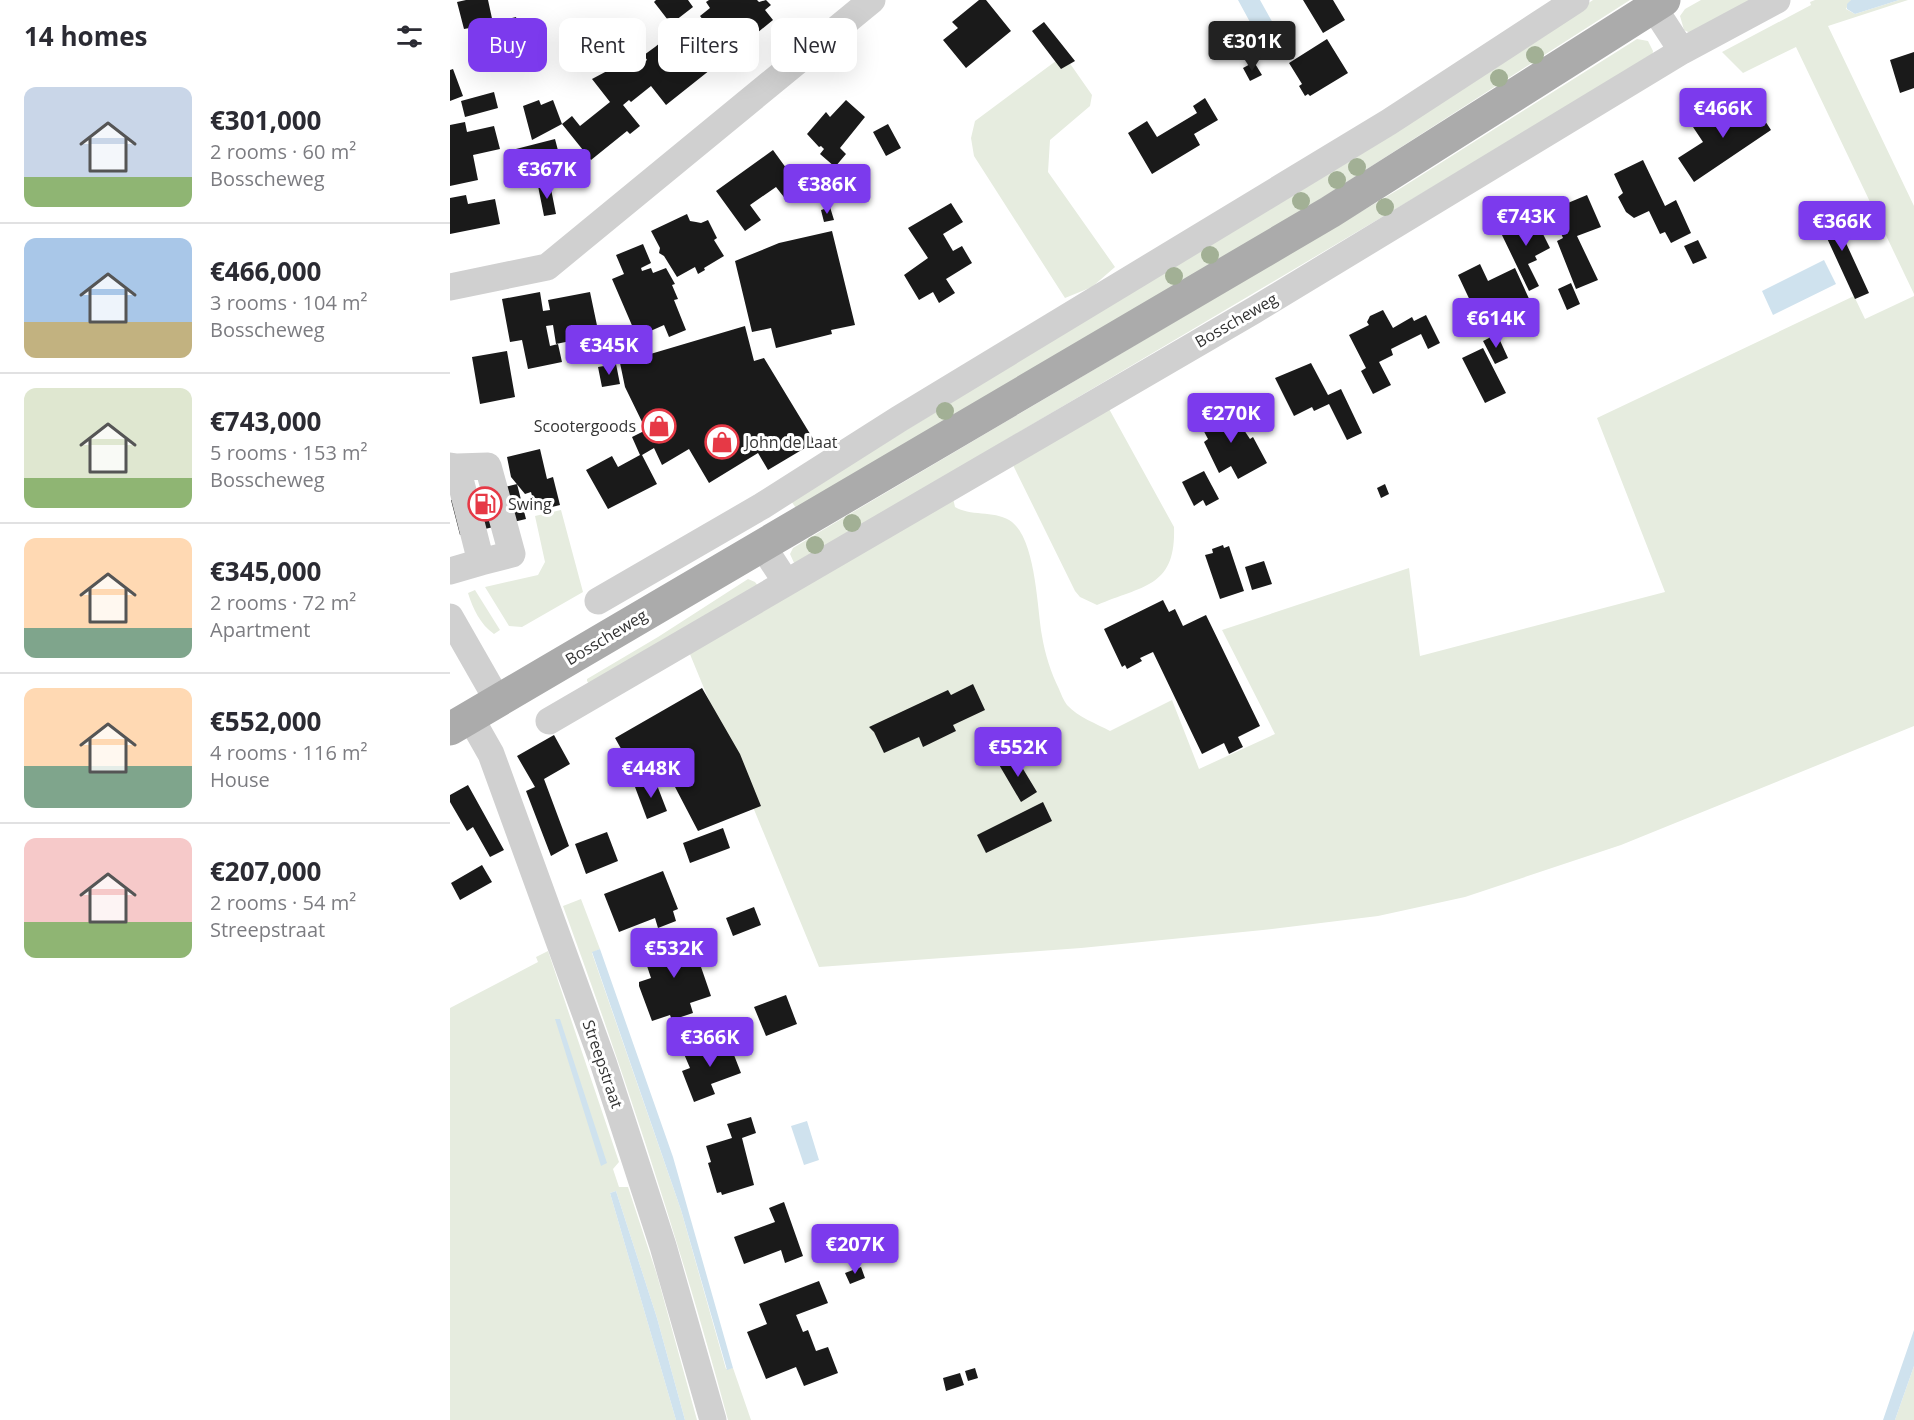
<!DOCTYPE html>
<html lang="en">
<head>
<meta charset="utf-8">
<style>
	:root { --surface:#fff; --page:#f7f7f7; --text:#2b2b33; --muted:#7c7c81; --line:#e1e1e2; --accent:#7c3aed }
	body { margin:0; font-family:"Open Sans",sans-serif; background:var(--page); color:var(--text); height:100vh; display:flex; flex-direction:column; font-size:22px; white-space:nowrap }
	* { box-sizing:border-box; margin:0 }
	p { font-size:20px; color:var(--muted) }
	.icon { flex:none; width:33px; height:33px; fill:none; stroke:currentColor; stroke-width:2; stroke-linecap:round; stroke-linejoin:round }
	.map { position:relative; flex:1; overflow:hidden }
	.panel { display:flex; flex-direction:column; background:var(--surface); width:450px }
	.panel>* { flex:none }
	.hud { position:absolute; left:18px; top:18px; width:570px; height:54px; display:flex; gap:12px }
	.price { position:absolute; translate:-50% -51px; padding:0 14px; border-radius:6px; background:var(--accent); color:#fff; font-size:20px; line-height:39px; filter:drop-shadow(0 2px 3px #0008) }
	.price::after { content:''; position:absolute; left:50%; top:36px; width:18px; height:14px; margin-left:-9px; background:inherit; clip-path:polygon(0 0,100% 0,50% 100%) }
	.price.active { background:#222; color:#fff }
	ul { padding:0; list-style:none }
	li { display:flex; align-items:center; gap:18px; height:150px; padding:0 24px }
	li+li { border-top:2px solid var(--line) }
	li span { display:grid; place-items:center; flex:none; width:168px; height:120px; border-radius:12px; color:#555 }
	li>.icon { margin-inline-start:auto }
	span .icon { width:72px; height:72px; fill:#fffc; stroke-width:1 }
	li b { font-size:26px }
	h2 { display:flex; justify-content:space-between; align-items:center; height:72px; padding:0 24px; font-size:26px }
	.pill { padding:0 21px; border-radius:12px; background:var(--surface); box-shadow:0 6px 24px #0002; font-size:21px; line-height:54px }
	.pill.active { background:var(--accent); color:#fff }
	main { display:flex; flex:1; min-height:0 }
	.map>svg:first-child { display:block }
	.green { fill:#e6ecdf }
	.water { fill:#cfe2ee }
	.building { fill:#1a1a1a }
	.lines { fill:none; stroke-linecap:round; stroke-linejoin:round }
	.minor { stroke:#d0d0d0; stroke-width:27 }
	.major { stroke:#ababab; stroke-width:33 }
	.tree { fill:#a2b095 }
	.labels { text-anchor:middle; dominant-baseline:central; stroke-width:6; stroke-linejoin:round; paint-order:stroke }
	.street-label { font-size:16px; fill:#333; stroke:#fff }
	.poi-label { font-size:16px; fill:#333; stroke:#fff; text-anchor:start }
</style>
</head>
<body>
<main>
<section class="panel">
<h2>14 homes<svg class="icon" aria-label="filters" viewBox="0 0 24 24"><path d="M4 7h16M4 17h16"/><circle cx="9" cy="7" r="2"/><circle cx="15" cy="17" r="2"/></svg></h2>
<ul>
<li><span style="background:linear-gradient(#c9d6e8 75%,#8fb573 0)"><svg class="icon" aria-label="home" viewBox="0 0 24 24"><path d="M3 11l9-7 9 7M6 9v11h12V9"/></svg></span><div><b>€301,000</b><p>2 rooms · 60 m²</p><p>Bosscheweg</p></div></li>
<li><span style="background:linear-gradient(#a9c7e8 70%,#c2b280 0)"><svg class="icon" aria-label="home" viewBox="0 0 24 24"><path d="M3 11l9-7 9 7M6 9v11h12V9"/></svg></span><div><b>€466,000</b><p>3 rooms · 104 m²</p><p>Bosscheweg</p></div></li>
<li><span style="background:linear-gradient(#dfe7d0 75%,#8fb573 0)"><svg class="icon" aria-label="home" viewBox="0 0 24 24"><path d="M3 11l9-7 9 7M6 9v11h12V9"/></svg></span><div><b>€743,000</b><p>5 rooms · 153 m²</p><p>Bosscheweg</p></div></li>
<li><span style="background:linear-gradient(#ffd9b3 75%,#7fa58c 0)"><svg class="icon" aria-label="home" viewBox="0 0 24 24"><path d="M3 11l9-7 9 7M6 9v11h12V9"/></svg></span><div><b>€345,000</b><p>2 rooms · 72 m²</p><p>Apartment</p></div></li>
<li><span style="background:linear-gradient(#ffd9b3 65%,#7fa58c 0)"><svg class="icon" aria-label="home" viewBox="0 0 24 24"><path d="M3 11l9-7 9 7M6 9v11h12V9"/></svg></span><div><b>€552,000</b><p>4 rooms · 116 m²</p><p>House</p></div></li>
<li><span style="background:linear-gradient(#f6c9c9 70%,#8fb573 0)"><svg class="icon" aria-label="home" viewBox="0 0 24 24"><path d="M3 11l9-7 9 7M6 9v11h12V9"/></svg></span><div><b>€207,000</b><p>2 rooms · 54 m²</p><p>Streepstraat</p></div></li>
</ul>
</section>
<div class="map">
<svg width="1464" height="1420" viewBox="0 0 1464 1420">
	<rect width="100%" height="100%" fill="#fff"/>
	<path class="green" d="M1143 0H1180L850 212 346 508 341 501 986 104Z
		M1251 0H1304L1240 33 1234 30 1230 16 1235 9Z
		M1365 0H1401L1396 9 1405 14 1449 0H1458L1378 26 1464 206V294L1346 47 1293 73 1272 52 1361 5 1360 2Z
		M1187 39 1198 41 1203 51 1202 57 345 565 340 554 343 548 371 531 951 188Z
		M614 55 642 95 640 106 600 140 598 172 665 267 642 287 615 298 524 156 521 138 525 121Z
		M1404 296 1415 319 1464 296V726L1171 845 1015 897 928 916 813 930 631 948 369 967 237 647 503 498 505 507C522 517 547 510 562 522 586 541 587 608 592 636 595 654 601 673 609 689 611 694 614 701 617 705 628 717 647 724 660 731L722 700 749 769 825 734 772 630 959 568 970 656 1215 592 1147 418Z
		M658 407 724 527C726 587 694 585 647 605L630 597 625 591 562 463Z
		M111 510 133 592 72 627 59 626 35 587 88 575 95 562 85 516Z
		M298 579 305 582 308 586 140 685 137 681V679L208 637Z
		M25 590 50 630 44 634C30 624 23 609 18 593Z
		M131 899 150 949 142 953 231 1210 276 1369 283 1368 301 1420H278C231 1246 175 1075 113 906Z
		M98 951 169 1162 163 1169 169 1187H178L207 1275 247 1420H235L207 1318 166 1191 160 1193 226 1420H0V1008L88 962 86 957Z
		M1464 1366V1420H1445Z"/>
	<path class="water" d="M788 0H810L824 25 807 35Z
		M1401 0H1449L1405 14 1397 9V4Z
		M1374 260 1386 284 1323 315 1312 291Z
		M150 949 223 1157 283 1368 277 1370 231 1210 142 952Z
		M110 1019 157 1163 151 1166 105 1019Z
		M357 1121 369 1160 354 1165 341 1126Z
		M166 1191 207 1318 235 1420H226L160 1193Z
		M1464 1330V1366L1445 1420H1433Z"/>
	<path class="building" d="M16 0H38L43 23 66 17 70 33 28 43 25 27 14 29 7 2Z
		M206 0H238L243 7 221 24 204 2Z
		M259 0H307L309 2 316 0 321 5 315 10 323 20 280 55 250 16 260 8 256 2Z
		M529 0H536L561 31 516 68 493 40 508 28 502 22Z
		M853 0H883L895 20 873 33Z
		M151 18 154 30 142 33 139 21Z
		M594 22 625 61 611 69 582 31Z
		M229 34 260 70 216 105 201 86 181 102 179 100 173 105 190 126 180 134 177 131 141 160 112 124 122 116 130 126 160 102 142 79 172 63 176 70 186 63 189 66 197 60 194 55 205 47 216 38 219 42Z
		M877 39 898 73 860 96 858 94 855 96 849 86 852 84 839 63Z
		M1464 52V88L1450 93 1440 60Z
		M804 62 812 75 800 81 793 68Z
		M3 69 13 96 0 101V70Z
		M44 92 48 108 15 117 11 101Z
		M755 98 768 120 744 134 750 145 702 174 678 133 697 121 707 137 747 113 743 106Z
		M89 100 91 105 103 100 112 124 82 140 73 106Z
		M396 100 415 117 390 148 396 154 385 167 370 154 374 149 371 146 369 147 357 134 376 112 380 117Z
		M1281 102 1291 117 1306 107 1321 130 1244 182 1228 158 1253 142 1243 127Z
		M15 122 17 132 44 126 50 149 23 155 28 180 0 186V125Z
		M438 124 451 148 436 156 423 132Z
		M105 139 110 158 67 168 62 150Z
		M323 150 352 190 337 201 326 187 300 205 311 220 295 231 266 191Z
		M1193 160 1215 206 1226 200 1241 233 1221 243 1215 232 1210 234 1199 211 1184 218 1176 212 1168 197 1173 193 1164 174Z
		M100 184 106 214 94 216 88 186Z
		M16 195 18 204 45 199 50 224 0 234V198Z
		M1137 195 1151 227 1127 236 1148 280 1126 289 1107 241 1113 238 1102 213 1114 209 1113 205Z
		M501 203 513 222 493 234 503 251 512 246 522 263 496 279 505 293 489 303 483 292 469 300 454 275 478 258 458 228Z
		M1378 204 1419 293 1405 299 1364 210Z
		M380 207 384 220 374 222 371 210Z
		M237 214 240 221 246 222 251 223 258 220 267 238 264 240 274 256 254 268 255 270 248 274 245 267 227 277 214 256 209 253 210 248 201 231Z
		M1077 215 1081 218 1084 216 1100 248 1085 256 1087 260 1078 264 1089 286 1079 291 1050 231 1071 223V218Z
		M382 231 405 325 381 330 382 334 326 348 321 328 302 332 285 261 329 243Z
		M1248 240 1257 258 1243 264 1234 246Z
		M193 244 201 263 191 268 192 271 201 268 203 273 216 268 225 284 222 285 228 299 224 300 236 330 219 337 214 325 187 337 162 279 174 274 166 255Z
		M1030 264 1038 281 1065 268 1081 303 1063 311 1061 308 1043 316 1045 320 1032 326 1008 275Z
		M1121 283 1130 304 1117 310 1108 289Z
		M90 292 93 311 100 310 98 300 140 292 149 335 106 344 103 325 96 326 100 346 108 344 112 362 78 369 72 340 60 342 52 299Z
		M933 310 943 328 962 317 964 321 976 315 990 343 978 349 971 334 941 349 943 355 929 362 941 385 923 394 911 371 916 368 899 335 919 325 917 322 920 316Z
		M295 326 304 361 314 358 365 442 318 470 308 453 259 483 239 449 212 465 204 448 192 455 207 484 158 509 136 470 162 456 168 467 190 455 182 437 196 430 175 387 170 363Z
		M1047 334 1058 358 1045 364 1033 341Z
		M1033 348 1056 393 1035 403 1012 358Z
		M57 351 65 397 30 404 22 357Z
		M861 363 878 395 891 389 912 433 897 440 879 404 864 411 862 407 844 416 825 378Z
		M166 364 170 384 152 387 148 367Z
		M773 404 778 414 782 412 800 439 803 437 817 463 788 479 781 466 769 473 754 442 758 439 750 424 759 419 756 414Z
		M90 449 97 479 103 477 110 505 86 511 81 492 75 494 61 477 57 457Z
		M754 471 769 499 756 506 753 500 744 506 732 482Z
		M67 484 76 519 10 535 1 500Z
		M935 484 939 494 931 498 927 488Z
		M773 545 774 548 779 546 794 591 770 599 755 555 763 553 762 549Z
		M814 561 822 584 802 590 795 567Z
		M713 600 719 612 725 609 733 626 756 615 810 726 788 737 793 747 779 754 774 743 752 754 703 652 690 658 692 661 677 669 675 665 672 667 654 629Z
		M523 684 535 710 503 725 506 731 473 747 469 737 434 753 424 732 419 727 498 690 501 695Z
		M252 688 290 754 311 806 248 831 225 787 229 785 216 761 187 777 165 738Z
		M104 735 120 764 94 779 119 846 101 856 76 791 85 787 67 756Z
		M564 754 587 792 571 802 548 763Z
		M205 780 217 811 197 819 185 787Z
		M18 785 54 850 40 857 23 827 17 831 0 802V795Z
		M593 802 602 821 536 853 527 835Z
		M273 828 280 848 240 863 233 843Z
		M157 832 168 861 136 874 125 844Z
		M32 865 42 882 10 900 1 883Z
		M213 871 228 909 223 911 226 921 208 928 205 918 169 932 154 894Z
		M304 907 311 925 283 936 276 918Z
		M246 938 254 962 250 964 261 996 240 1003 243 1013 222 1020 220 1015 202 1021 189 986V982L201 978 192 951 218 940 220 947Z
		M336 995 347 1024 316 1036 304 1007Z
		M277 1037 291 1073 261 1084 265 1094 244 1102 232 1071 240 1068 234 1054Z
		M301 1117 306 1133 292 1138 304 1185 272 1195 271 1192 267 1193 258 1163 261 1162 256 1146 282 1138 277 1124Z
		M334 1202 353 1256 335 1263 331 1250 294 1264 284 1237 325 1222 319 1208Z
		M411 1267 415 1278 400 1284 395 1273Z
		M369 1281 378 1303 346 1315 353 1332 358 1330 366 1351 378 1347 388 1373 354 1386 346 1367 316 1379 297 1332 317 1324 309 1304Z
		M525 1368 528 1378 518 1381 515 1371Z
		M510 1373 514 1385 496 1391 493 1378Z"/>
	<g class="lines">
		<path class="minor" d="M1204 8 1232 51
			M0 287 97 267 422 0
			M0 466 7 467 31 562 0 571
			M7 467 38 466 62 554 31 562
			M312 545 336 582
			M148 601 312 506 449 419 939 122 1126 0
			M0 617 48 701
			M20 717 41 754 153 1062 213 1246 263 1420
			M99 721 803 311 1232 51 1327 0"/>
		<path class="major" d="M0 729 880 212 1214 0"/>
	</g>
	<g class="tree">
		<circle cx="1085" cy="55" r="9"/>
		<circle cx="1049" cy="78" r="9"/>
		<circle cx="907" cy="167" r="9"/>
		<circle cx="887" cy="180" r="9"/>
		<circle cx="851" cy="201" r="9"/>
		<circle cx="935" cy="207" r="9"/>
		<circle cx="760" cy="255" r="9"/>
		<circle cx="724" cy="276" r="9"/>
		<circle cx="495" cy="411" r="9"/>
		<circle cx="402" cy="523" r="9"/>
		<circle cx="365" cy="545" r="9"/>
	</g>
	<defs>
		<symbol id="shop-ring" viewBox="-11 -11 22 22"><circle r="9.5" fill="#fff" stroke="#e63946" stroke-width="1.5"/><path d="M-5-2.5h2.3a2.7 3.5 0 0 1 5.4 0H5L5.5 6h-11ZM-1.5-2.5h3a1.5 2.3 0 0 0-3 0Z" fill="#e63946"/></symbol>
		<symbol id="fuel-ring" viewBox="-11 -11 22 22"><circle r="9.5" fill="#fff" stroke="#e63946" stroke-width="1.5"/><path d="M-5.5-6h7V0h2V4h1.3V-2.5L3-4.5l.8-.8L6-3V5H2.5V1h-1V6h-7ZM-4.2-4.7v3.2H.2V-4.7Z" fill="#e63946"/></symbol>
	</defs>
	<g fill-rule="evenodd">
		<use href="#shop-ring" x="190" y="407" width="38" height="38"/>
		<use href="#shop-ring" x="253" y="423" width="38" height="38"/>
		<use href="#fuel-ring" x="16" y="485" width="38" height="38"/>
	</g>
	<g class="labels">
		<g class="street-label">
			<text transform="translate(786 320) rotate(-30)">Bosscheweg</text>
			<text transform="translate(156 637) rotate(-31)">Bosscheweg</text>
			<text transform="translate(153 1064) rotate(71)">Streepstraat</text>
		</g>
		<g class="poi-label">
			<text x="186" y="426" text-anchor="end">Scootergoods</text>
			<text x="295" y="442">John de Laat</text>
			<text x="58" y="504">Swing</text>
		</g>
	</g>
</svg>
<b class="price active" style="left:802px;top:72px">€301K</b>
<b class="price" style="left:1273px;top:139px">€466K</b>
<b class="price" style="left:97px;top:200px">€367K</b>
<b class="price" style="left:377px;top:215px">€386K</b>
<b class="price" style="left:1076px;top:247px">€743K</b>
<b class="price" style="left:1392px;top:252px">€366K</b>
<b class="price" style="left:1046px;top:349px">€614K</b>
<b class="price" style="left:159px;top:376px">€345K</b>
<b class="price" style="left:781px;top:444px">€270K</b>
<b class="price" style="left:568px;top:778px">€552K</b>
<b class="price" style="left:201px;top:799px">€448K</b>
<b class="price" style="left:224px;top:979px">€532K</b>
<b class="price" style="left:260px;top:1068px">€366K</b>
<b class="price" style="left:405px;top:1275px">€207K</b>
<div class="hud">
<a class="pill active">Buy</a>
<a class="pill">Rent</a>
<a class="pill">Filters</a>
<a class="pill">New</a>
</div>
</div>
</main>
</body>
</html>
